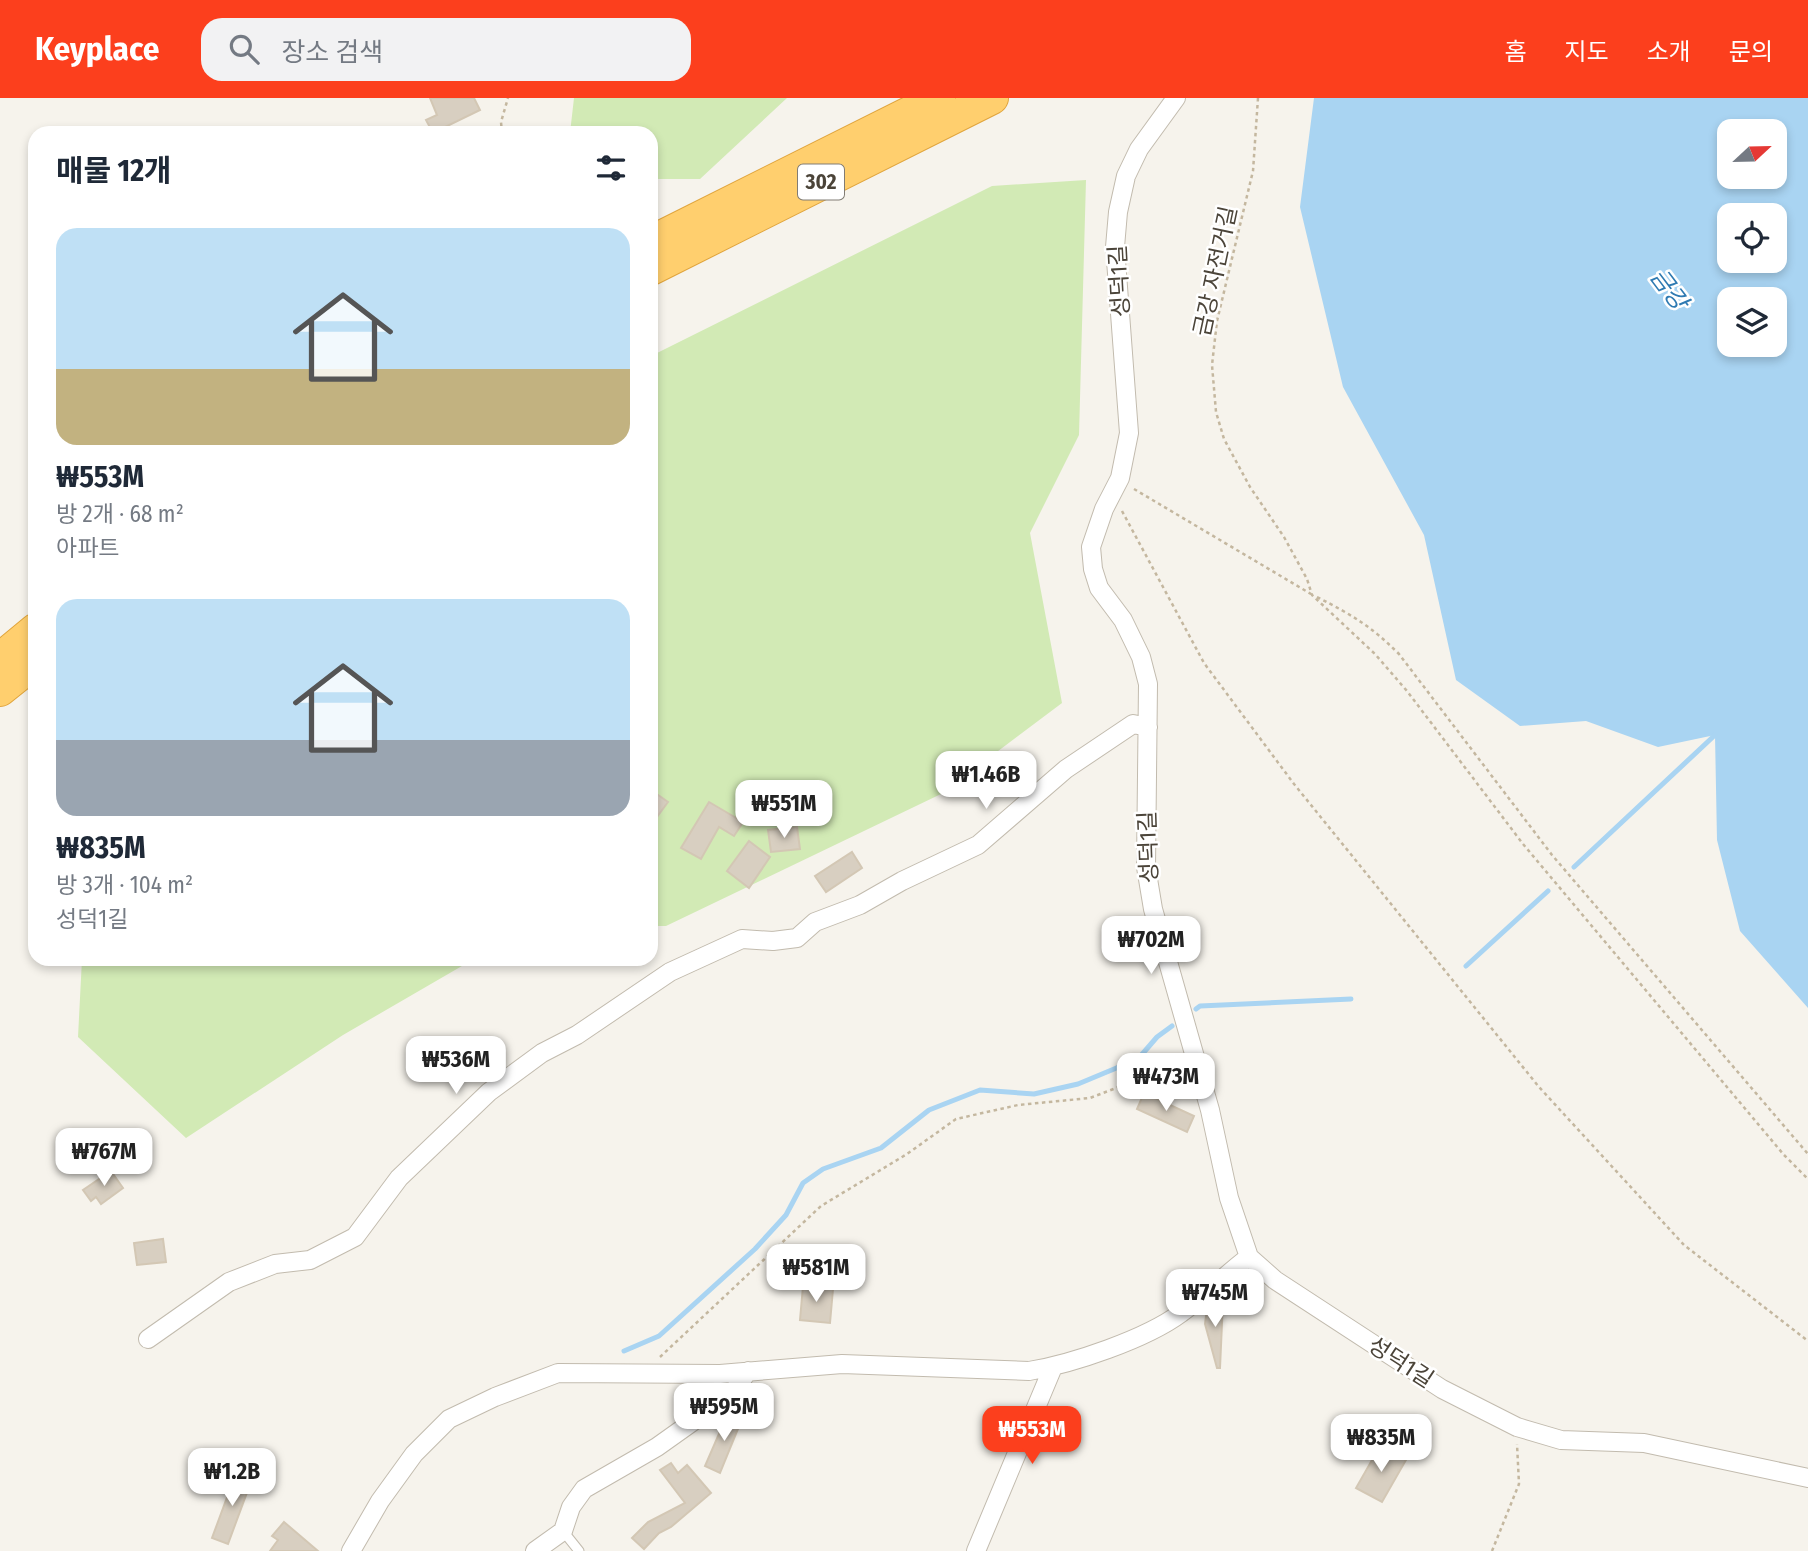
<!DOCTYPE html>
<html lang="ko">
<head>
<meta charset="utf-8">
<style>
	:root { --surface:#fff; --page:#f2f2f3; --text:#1f2937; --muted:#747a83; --accent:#fc3f1d }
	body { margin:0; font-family:"Fira Sans Condensed","Noto Sans KR",sans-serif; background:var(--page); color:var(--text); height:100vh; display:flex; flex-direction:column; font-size:26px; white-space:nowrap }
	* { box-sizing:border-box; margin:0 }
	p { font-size:23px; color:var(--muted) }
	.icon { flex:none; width:38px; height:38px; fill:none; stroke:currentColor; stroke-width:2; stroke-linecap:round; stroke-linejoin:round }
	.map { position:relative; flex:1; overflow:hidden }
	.details { position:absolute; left:28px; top:28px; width:630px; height:840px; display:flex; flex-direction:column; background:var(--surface); border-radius:21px; box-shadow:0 4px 10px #0003 }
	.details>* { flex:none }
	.needle { width:46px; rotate:68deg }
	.buttons { position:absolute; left:1717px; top:21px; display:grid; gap:14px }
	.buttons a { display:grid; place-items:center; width:70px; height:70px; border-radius:14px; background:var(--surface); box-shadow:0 4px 10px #0003; font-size:35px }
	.price { position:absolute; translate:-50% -60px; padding:0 16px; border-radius:14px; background:#fff; color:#222; font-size:23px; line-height:46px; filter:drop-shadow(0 2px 4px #0008) }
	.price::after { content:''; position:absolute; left:50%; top:42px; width:21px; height:16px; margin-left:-10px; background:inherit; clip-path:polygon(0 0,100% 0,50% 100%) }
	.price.on { background:var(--accent); color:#fff }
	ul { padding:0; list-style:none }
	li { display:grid; align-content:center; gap:14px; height:371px; padding:0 28px }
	li span { display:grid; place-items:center; height:217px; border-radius:21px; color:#555 }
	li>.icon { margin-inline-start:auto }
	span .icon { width:126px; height:126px; fill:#fffc; stroke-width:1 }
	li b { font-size:30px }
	h2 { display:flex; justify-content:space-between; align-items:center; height:84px; padding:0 28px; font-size:30px }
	header { display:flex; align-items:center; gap:42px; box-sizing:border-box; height:98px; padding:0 35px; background:var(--accent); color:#fff }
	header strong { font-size:33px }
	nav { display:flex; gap:38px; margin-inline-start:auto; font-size:24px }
	.search { width:490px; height:63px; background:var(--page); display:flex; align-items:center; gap:18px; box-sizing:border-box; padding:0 24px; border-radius:21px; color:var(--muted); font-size:26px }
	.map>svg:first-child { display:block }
	.green { fill:#d2eab5 }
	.water { fill:#a9d4f2; fill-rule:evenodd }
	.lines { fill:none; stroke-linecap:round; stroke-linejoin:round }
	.stream { stroke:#a9d4f2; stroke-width:5 }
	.building { fill:#d8cfc1; stroke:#d3c7b4; stroke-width:2 }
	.lane-casing { stroke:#c2bbae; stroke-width:11 }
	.street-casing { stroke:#c2bbae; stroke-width:20 }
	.highway-casing { stroke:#e0a43c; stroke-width:34 }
	.path { stroke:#c4b79f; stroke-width:2.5; stroke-dasharray:3.5 3.5; stroke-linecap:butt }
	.lane { stroke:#fff; stroke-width:9 }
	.street { stroke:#fff; stroke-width:18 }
	.highway { stroke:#ffcf6e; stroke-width:32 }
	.labels { text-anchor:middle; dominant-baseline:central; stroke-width:5; stroke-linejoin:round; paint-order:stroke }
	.shield { fill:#fff; stroke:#817c74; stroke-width:2 }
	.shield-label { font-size:21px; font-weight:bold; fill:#4b4439 }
	.street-label { font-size:23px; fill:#4b4439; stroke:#fff }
	.water-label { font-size:24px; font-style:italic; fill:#2e7ab2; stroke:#fff }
</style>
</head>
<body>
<header>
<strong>Keyplace</strong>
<div class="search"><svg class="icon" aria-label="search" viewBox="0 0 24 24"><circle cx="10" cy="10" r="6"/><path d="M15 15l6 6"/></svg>장소 검색</div>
<nav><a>홈</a><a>지도</a><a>소개</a><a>문의</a></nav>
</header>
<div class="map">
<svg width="1808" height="1453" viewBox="0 0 1808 1453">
	<rect width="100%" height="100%" fill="#f6f3ec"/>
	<path class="green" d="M574 0H787L700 81H651V35H570Z
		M1086 82 1079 337 1030 435 1062 605 941 696 666 828H651V258L992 88Z
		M82 861H474L343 937 186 1040 78 939Z"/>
	<path class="water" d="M1314 0H1808V910L1740 833 1717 742 1715 637 1658 649 1586 623 1520 628 1456 582 1424 437 1343 289 1300 109ZM1729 33H1774V79H1729ZM1729 117H1774V163H1729ZM1729 201H1774V247H1729Z"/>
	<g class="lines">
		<path class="stream" d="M1574 769 1715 637
			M1466 868 1548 793
			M1196 911 1200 908 1351 901
			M624 1253 659 1238 755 1151 786 1117 803 1085 823 1071 881 1050 929 1012 980 992 1034 996 1078 986 1138 961 1157 939 1172 928"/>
	</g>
	<path class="building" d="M430 0H474L480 12 433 35 426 22 437 17Z
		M651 692 668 704 651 727Z
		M709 704 743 724 734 738 719 729 701 761 681 750Z
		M797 729 800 751 771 754 768 732Z
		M749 743 770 759 749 790 727 773Z
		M852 754 862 770 826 794 815 778Z
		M1144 995 1194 1018 1187 1034 1137 1011Z
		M111 1073 123 1090 101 1106 96 1099 91 1103 83 1092Z
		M163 1141 166 1164 137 1167 134 1145Z
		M803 1188 833 1191 830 1225 800 1222Z
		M1215 1203H1223L1220 1270H1217L1205 1226 1207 1210Z
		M728 1315 742 1321 720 1375 705 1368Z
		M1380 1348 1406 1362 1382 1404 1356 1390Z
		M671 1365 678 1375 687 1367 711 1395 671 1429 659 1435 644 1451 632 1440 648 1424 685 1405 660 1372Z
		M236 1375 252 1381 228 1446 212 1440Z
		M284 1424 318 1453H270L278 1442 272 1438Z"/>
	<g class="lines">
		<defs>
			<path id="lane" d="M563 1433 579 1453"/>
			<path id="street" d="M1176 0 1139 51 1126 78 1118 114 1115 149 1129 335 1120 380 1104 411 1091 449 1093 471 1099 490 1123 522 1141 559 1148 586 1146 769 1153 811 1210 1012 1229 1100 1249 1159 1275 1182 1442 1291 1517 1329 1561 1342 1644 1345 1808 1380
				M148 1241 229 1184 275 1166 310 1162 355 1139 399 1080 489 994 542 955 577 937 670 874 742 841 773 843 797 840 815 824 860 807 902 783 978 747 1066 671 1133 626 1148 629
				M351 1453 380 1403 414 1356 449 1321 495 1299 558 1275 720 1276 842 1266 1029 1273C1072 1266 1146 1241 1181 1215 1205 1198 1225 1177 1249 1159
				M535 1453 563 1433 571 1409 584 1391 657 1349 702 1317 734 1293 748 1273
				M976 1453 1053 1269"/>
			<path id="highway" d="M651 144 939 0
				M651 171 992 0
				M0 561 35 532
				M0 592 35 564"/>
		</defs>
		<use href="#lane" class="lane-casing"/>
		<use href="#street" class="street-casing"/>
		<use href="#highway" class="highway-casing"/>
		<path class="path" d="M1258 0 1253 73 1217 223 1212 267 1216 314 1224 341 1250 389 1284 439 1307 481 1312 497 1375 556 1407 593 1523 746 1784 1057 1808 1081
			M502 35 501 24 508 0
			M1134 391 1311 496
			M1122 413 1204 565 1294 686 1539 989 1684 1147 1808 1243
			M1317 499C1352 517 1371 528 1399 556L1552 757 1808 1056
			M660 1259 821 1108 907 1056 956 1021 1018 1007 1090 1000 1179 966
			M1492 1453 1519 1386 1517 1346"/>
		<use href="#lane" class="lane"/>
		<use href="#street" class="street"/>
		<use href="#highway" class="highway"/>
	</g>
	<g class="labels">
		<rect class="shield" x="798" y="66.5" width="46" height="35" rx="5"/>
		<g class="shield-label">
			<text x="821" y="84">302</text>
		</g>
		<g class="street-label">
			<text transform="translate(1215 173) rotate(-78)">금강 자전거길</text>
			<text transform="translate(1119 183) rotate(-93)">성덕1길</text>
			<text transform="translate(1148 749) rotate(-92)">성덕1길</text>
			<text transform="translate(1401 1264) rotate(33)">성덕1길</text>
		</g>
		<g class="water-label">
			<text transform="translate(1669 191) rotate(53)">금강</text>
		</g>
	</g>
</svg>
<div class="buttons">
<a><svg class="needle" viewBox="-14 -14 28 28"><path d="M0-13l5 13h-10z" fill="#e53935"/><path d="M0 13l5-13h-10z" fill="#747a83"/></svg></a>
<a><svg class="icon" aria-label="locate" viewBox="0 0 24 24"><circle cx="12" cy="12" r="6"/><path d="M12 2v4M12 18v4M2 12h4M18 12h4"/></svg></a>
<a><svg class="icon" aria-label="layers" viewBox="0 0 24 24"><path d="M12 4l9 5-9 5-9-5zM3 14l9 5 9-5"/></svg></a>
</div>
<b class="price" style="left:986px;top:713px">₩1.46B</b>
<b class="price" style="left:784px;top:742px">₩551M</b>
<b class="price" style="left:1151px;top:878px">₩702M</b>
<b class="price" style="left:456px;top:998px">₩536M</b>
<b class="price" style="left:1166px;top:1015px">₩473M</b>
<b class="price" style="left:104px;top:1090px">₩767M</b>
<b class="price" style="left:816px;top:1206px">₩581M</b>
<b class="price" style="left:1215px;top:1231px">₩745M</b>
<b class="price" style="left:724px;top:1345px">₩595M</b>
<b class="price on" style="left:1032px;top:1368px">₩553M</b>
<b class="price" style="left:1381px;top:1376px">₩835M</b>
<b class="price" style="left:232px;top:1410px">₩1.2B</b>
<section class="details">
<h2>매물 12개<svg class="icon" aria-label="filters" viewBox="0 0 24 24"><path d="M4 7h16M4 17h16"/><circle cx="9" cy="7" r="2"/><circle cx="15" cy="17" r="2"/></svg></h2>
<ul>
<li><span style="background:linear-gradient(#bfe0f5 65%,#c2b280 0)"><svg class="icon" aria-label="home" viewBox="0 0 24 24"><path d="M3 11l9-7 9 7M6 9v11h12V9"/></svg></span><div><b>₩553M</b><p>방 2개 · 68 m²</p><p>아파트</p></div></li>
<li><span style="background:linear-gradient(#bfe0f5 65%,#9aa5b1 0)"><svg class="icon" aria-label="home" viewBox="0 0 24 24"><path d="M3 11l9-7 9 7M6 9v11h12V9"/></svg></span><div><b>₩835M</b><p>방 3개 · 104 m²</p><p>성덕1길</p></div></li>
</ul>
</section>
</div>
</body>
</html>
